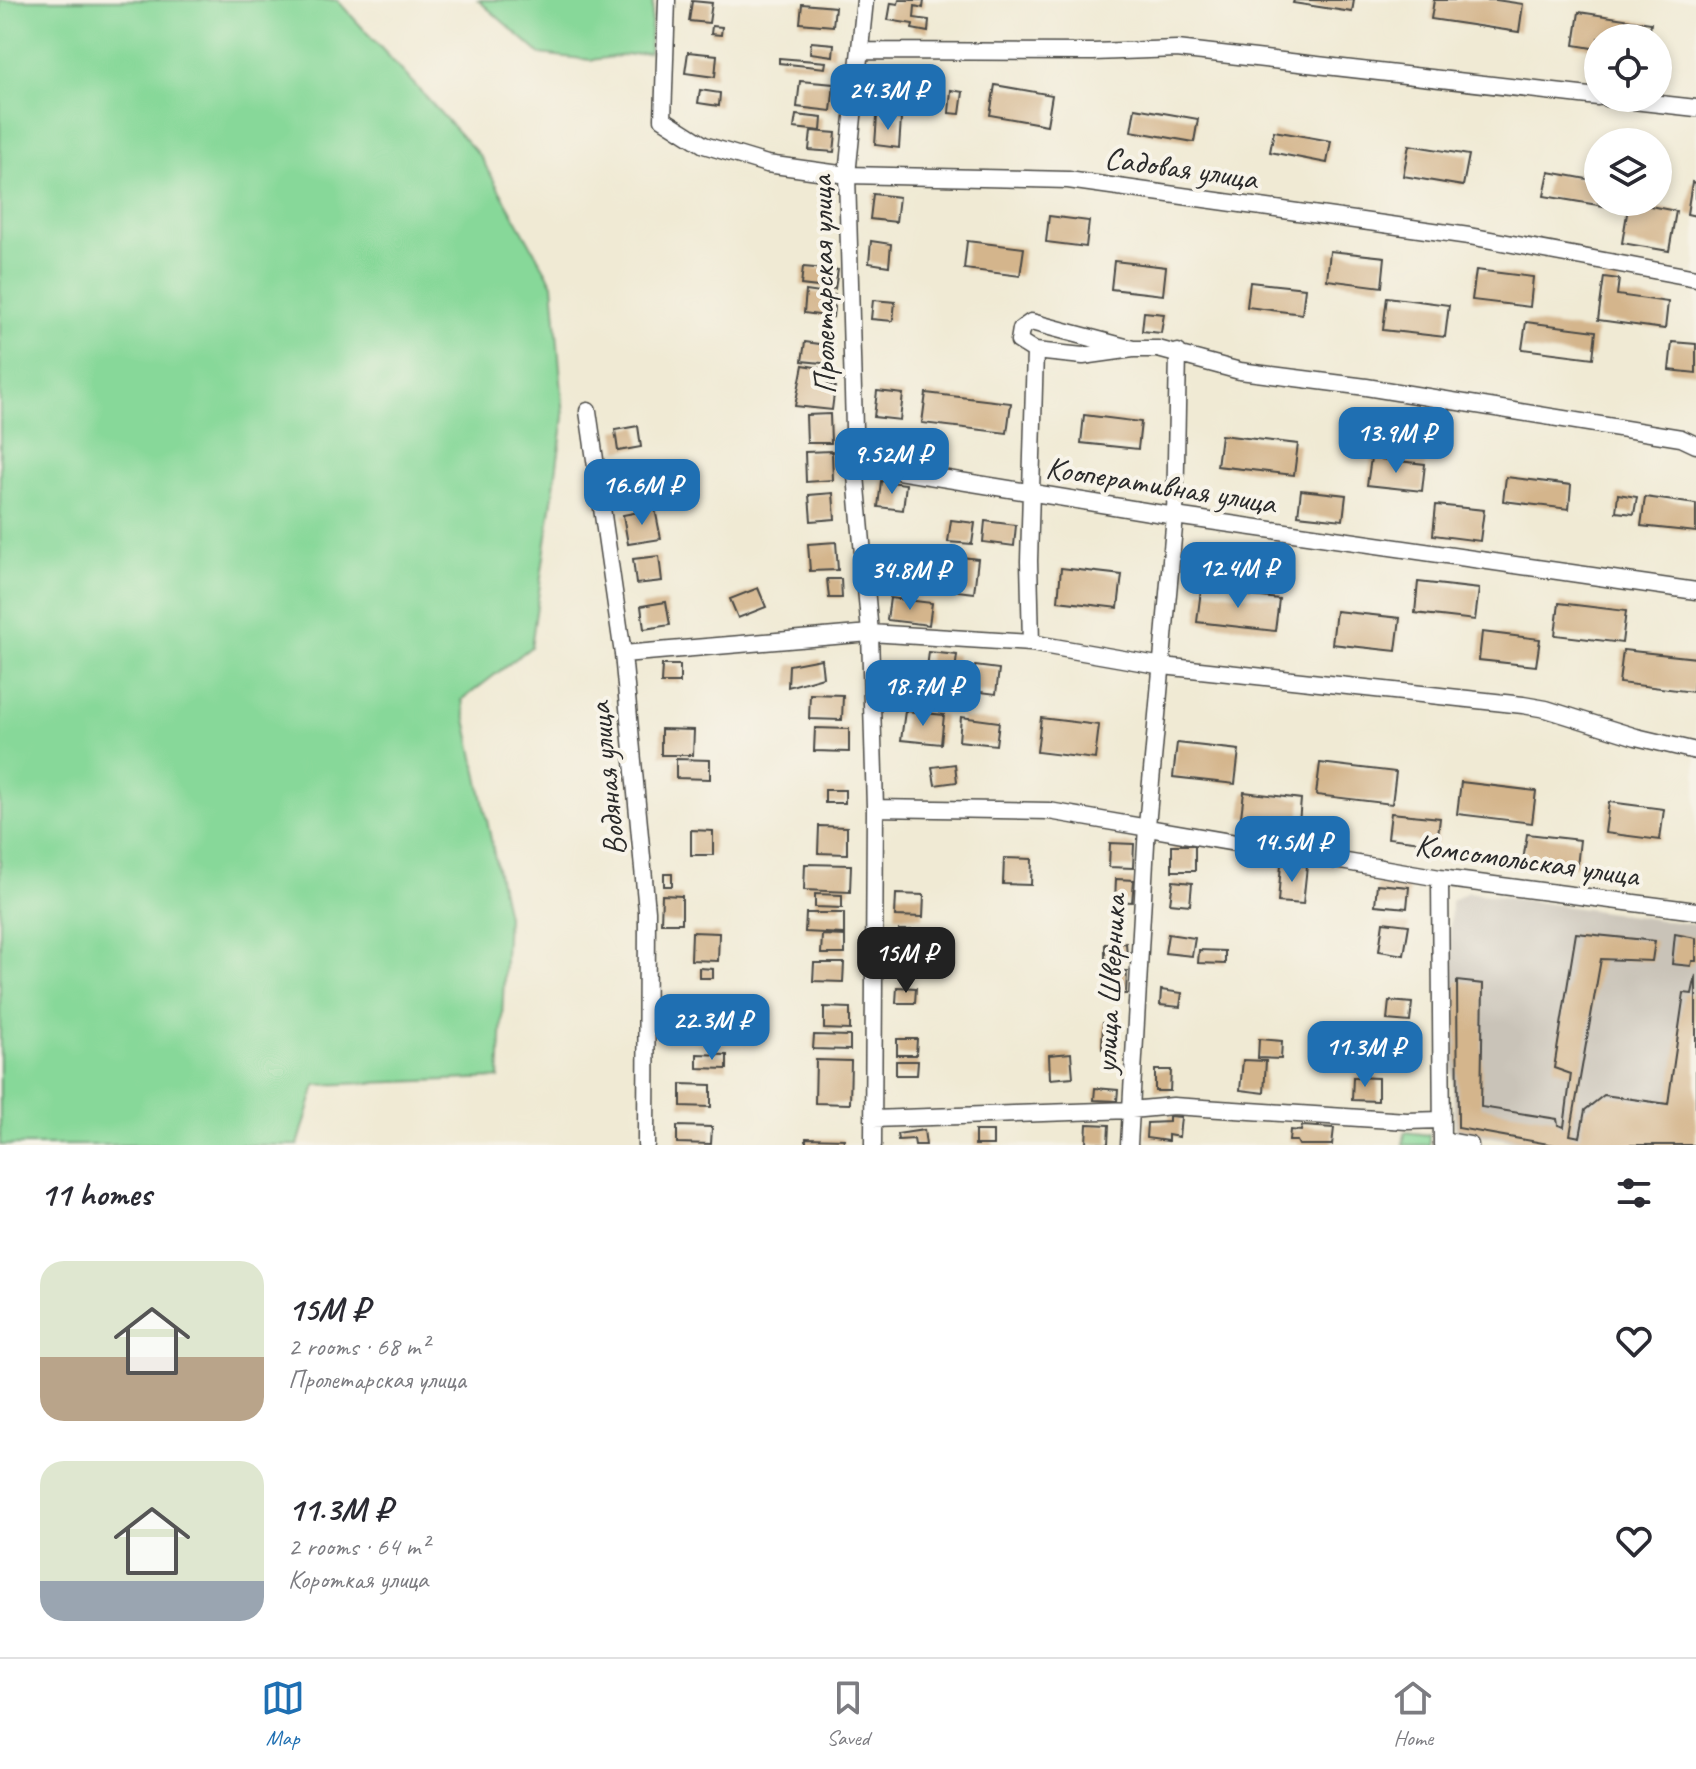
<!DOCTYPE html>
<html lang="en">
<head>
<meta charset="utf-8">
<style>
	:root { --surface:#fff; --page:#f2f2f3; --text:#2b2b33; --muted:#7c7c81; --line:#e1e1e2; --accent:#1f6fb2 }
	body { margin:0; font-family:Caveat,sans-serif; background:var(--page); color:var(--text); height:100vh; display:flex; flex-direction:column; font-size:30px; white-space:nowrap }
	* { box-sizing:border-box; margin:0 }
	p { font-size:26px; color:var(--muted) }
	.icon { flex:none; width:44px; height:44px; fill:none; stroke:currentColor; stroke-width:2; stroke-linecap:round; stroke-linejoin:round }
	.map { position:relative; height:1145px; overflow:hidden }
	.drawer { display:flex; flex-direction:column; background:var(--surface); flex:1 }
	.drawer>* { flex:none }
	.controls { position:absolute; left:1584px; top:24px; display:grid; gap:16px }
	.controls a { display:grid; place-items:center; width:88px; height:88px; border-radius:50%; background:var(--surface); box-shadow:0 4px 12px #0003; font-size:40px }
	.price { position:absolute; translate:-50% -68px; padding:0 18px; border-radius:16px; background:var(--accent); color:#fff; font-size:26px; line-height:52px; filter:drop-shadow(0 2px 4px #0008) }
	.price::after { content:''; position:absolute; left:50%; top:48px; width:24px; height:18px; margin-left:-12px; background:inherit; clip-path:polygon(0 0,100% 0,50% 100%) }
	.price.on { background:#222; color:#fff }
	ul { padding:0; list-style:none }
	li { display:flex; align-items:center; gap:24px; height:200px; padding:0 40px }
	li span { display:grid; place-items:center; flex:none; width:224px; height:160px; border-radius:24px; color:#555 }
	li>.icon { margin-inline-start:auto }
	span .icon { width:96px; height:96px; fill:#fffc; stroke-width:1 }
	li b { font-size:34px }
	h2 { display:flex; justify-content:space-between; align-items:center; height:96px; padding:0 40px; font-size:34px }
	.dock { display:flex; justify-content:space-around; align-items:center; height:112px; border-top:2px solid var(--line); background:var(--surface); font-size:22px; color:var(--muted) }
	.dock a { display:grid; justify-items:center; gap:4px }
	.dock .on { color:var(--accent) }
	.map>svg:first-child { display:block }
	.industrial { fill:#c9c3b8 }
	.green { fill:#87d899; stroke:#598262; stroke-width:2 }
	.building { fill:#d4b58c }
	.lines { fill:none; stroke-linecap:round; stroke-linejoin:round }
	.street-casing { stroke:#494844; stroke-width:19 }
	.street { stroke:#fff; stroke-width:16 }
	.labels { text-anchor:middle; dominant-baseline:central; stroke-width:8; stroke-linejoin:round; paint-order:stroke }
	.street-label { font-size:32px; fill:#2b2b2b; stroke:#f7f3e8 }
</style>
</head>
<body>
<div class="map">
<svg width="1696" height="1145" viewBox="0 0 1696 1145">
	<rect width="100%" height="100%" fill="#f7f3e8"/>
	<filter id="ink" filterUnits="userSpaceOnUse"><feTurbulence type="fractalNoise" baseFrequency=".0125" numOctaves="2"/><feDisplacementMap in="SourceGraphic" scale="16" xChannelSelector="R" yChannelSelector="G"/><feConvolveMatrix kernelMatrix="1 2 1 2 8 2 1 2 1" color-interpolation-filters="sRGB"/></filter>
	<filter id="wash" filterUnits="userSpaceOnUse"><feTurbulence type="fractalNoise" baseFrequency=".006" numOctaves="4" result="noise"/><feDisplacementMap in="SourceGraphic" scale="32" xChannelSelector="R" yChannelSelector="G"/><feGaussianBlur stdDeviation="1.8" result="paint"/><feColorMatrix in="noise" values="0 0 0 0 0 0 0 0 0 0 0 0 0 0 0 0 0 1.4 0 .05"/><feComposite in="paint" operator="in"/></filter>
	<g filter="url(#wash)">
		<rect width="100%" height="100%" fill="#f0ead4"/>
		<path class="industrial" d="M1468 892 1696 925V1145H1535L1455 1130 1449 971 1451 901Z"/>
		<path class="green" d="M0 0H337L480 156 553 284 564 417 531 647 462 700 507 916 499 1078 316 1085 298 1145H0Z
			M478 0H653L649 52 591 60 540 54Z
			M1405 1132 1429 1135V1145H1403Z"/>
		<g id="blocks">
			<path class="building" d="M899 0H924L923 8 915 6 914 18 929 20 928 32 912 29 913 24 888 20 891 3 898 4Z
				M1294 0H1354L1352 12 1293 3Z
				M1434 0H1496L1523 4 1519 32 1431 19Z
				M692 1 712 3 709 23 689 21Z
				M802 4 835 7 833 26 800 23Z
				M1579 12 1651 23 1649 38H1598V49L1574 45Z
				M712 26 722 27 721 35 711 34Z
				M811 42 834 44 833 56 810 53Z
				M688 52 717 55 715 77 685 73Z
				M779 58 826 62 825 68 779 63Z
				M880 77 902 79 901 93 879 91Z
				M800 81 834 84 831 111 797 107Z
				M995 85 1052 95 1047 125 990 115Z
				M700 90 720 93 719 106 698 103Z
				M951 90 963 92 960 114 949 113Z
				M1135 108 1198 119 1194 142 1131 131Z
				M796 115 822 118 821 131 794 128Z
				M877 116 901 119 899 148 875 145Z
				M811 131 836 133 834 152 809 150Z
				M1274 131 1331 141 1327 163 1270 152Z
				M1409 145 1469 155 1463 186 1403 176Z
				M1549 172 1598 181V202H1604V206L1544 196Z
				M1692 182 1696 183V216L1687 214Z
				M873 194 899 197 896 222 870 219Z
				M1629 202 1676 211 1669 251 1622 243Z
				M1049 216 1089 221 1086 247 1046 242Z
				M871 241 891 244 889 266 869 263Z
				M967 241 1024 248 1020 276 964 269Z
				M1330 251 1385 257 1382 287 1327 280Z
				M1114 261 1166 267 1163 295 1111 289Z
				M803 267 838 270 835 289 801 285Z
				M1476 270 1533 277 1530 307 1472 300Z
				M1604 277 1619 279 1617 295 1668 302 1665 329 1598 320Z
				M1250 282 1305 288 1302 314 1247 307Z
				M806 291 835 295 833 317 804 313Z
				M1387 297 1449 305 1445 337 1383 330Z
				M873 300 895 302 893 321 871 319Z
				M1144 312 1164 314 1161 333 1142 331Z
				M1526 322 1596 331 1593 358 1522 349Z
				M805 342 834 346 832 364 802 361Z
				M1672 342 1696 344V373L1669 370Z
				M803 365 821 368 819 384 835 386 832 410 795 406Z
				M877 391 903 394 900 420 874 417Z
				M926 393 1011 403 1007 433 922 423Z
				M830 414 831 443H807L806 415Z
				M1084 415 1141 422 1138 449 1081 443Z
				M638 426 641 447 618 451 615 430Z
				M1221 435 1298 444 1294 475 1217 466Z
				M832 451 833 480 806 482 805 452Z
				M1371 458 1425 464 1422 491 1367 485Z
				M644 469 647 491 624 494 621 473Z
				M1506 477 1571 485 1569 509 1503 501Z
				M881 481 906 484 903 510 878 507Z
				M1301 490 1346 495 1343 520 1298 515Z
				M833 493 835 519 811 521 809 495Z
				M1618 494 1637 497 1634 514 1616 512Z
				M1645 497 1696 504V532L1641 526Z
				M1436 505 1484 510 1480 541 1433 535Z
				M655 509 661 539 628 544 623 515Z
				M951 520 975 523 972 544 948 542Z
				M985 521 1016 525 1014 546 983 542Z
				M836 542 838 570 810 571 808 544Z
				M918 552 978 559 974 593 914 586Z
				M659 556 662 581 636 584 633 559Z
				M1061 568 1122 575 1118 608 1058 601Z
				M827 579H841L842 598H829Z
				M1418 582 1479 589 1475 620 1415 613Z
				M758 588 766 607 738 618 730 599Z
				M1201 590 1279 599 1275 631 1197 622Z
				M890 598 932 603 929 625 887 620Z
				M666 602 670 625 644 629 641 606Z
				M1559 603 1626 611 1622 643 1555 635Z
				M1336 611 1400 618 1396 651 1332 644Z
				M1482 632 1540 639 1536 666 1479 660Z
				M1623 650 1696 658 1693 692 1619 683Z
				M929 652 957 655 953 688 925 684Z
				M821 659 823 677 788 687 789 665Z
				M662 665H680V683H661Z
				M975 666 999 669 996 694 972 691Z
				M810 694 843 695 842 720 809 719Z
				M905 711 944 715 941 744 901 740Z
				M961 717 999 722 996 745 959 741Z
				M1041 718 1099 725 1095 759 1037 752Z
				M815 728 849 729V752L814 751Z
				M661 729 694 730 693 755H661Z
				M1177 743 1239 750 1235 784 1173 777Z
				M676 759 710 760V779L676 778Z
				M1320 763 1396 772 1392 804 1316 795Z
				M955 764 957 782 935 785 932 767Z
				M1461 782 1536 791 1532 823 1457 814Z
				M825 790H845V803H825Z
				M1244 792 1301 799 1299 824 1241 817Z
				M1609 802 1664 809 1660 840 1605 833Z
				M1391 813 1440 818 1437 844 1388 838Z
				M819 826 847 827V854L818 853Z
				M691 830 713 831V855H691Z
				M1527 834 1580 840 1577 867 1523 861Z
				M1110 843 1134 844 1133 868 1109 867Z
				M1172 845H1195V871H1172Z
				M1004 858 1032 859 1031 885 1003 884Z
				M805 864 851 865 850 892 804 890Z
				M1281 864 1307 866 1303 904 1278 902Z
				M664 874H672V886H664Z
				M1116 879 1134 880 1132 902 1115 901Z
				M1173 881 1192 883 1190 905 1170 903Z
				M1377 884 1409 887 1407 908 1375 905Z
				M815 894 842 895V908L815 907Z
				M896 894 924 895 923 917 895 916Z
				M662 895 682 896V923H661Z
				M806 913H844V934L805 932Z
				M1383 922 1409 925 1404 955 1379 951Z
				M899 930H926V948H898Z
				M692 932 719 933 718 961 691 960Z
				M1576 933 1655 941 1652 961 1601 959 1570 1135 1580 1137 1585 1110 1604 1095 1668 1104 1684 993 1692 994 1696 975V1145H1554L1458 1128 1457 981 1483 984 1481 1107 1557 1119 1558 1125 1564 1127 1571 1074 1554 1068Z
				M1168 934 1195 938 1192 956 1165 953Z
				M1675 934 1696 938V961H1692L1691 966 1672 964Z
				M822 935 845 936V954H821Z
				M1126 943 1127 958 1105 959V944Z
				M1199 950 1225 951V964L1198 963Z
				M814 963H844L843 982 813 981Z
				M699 968 713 969V978H699Z
				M1104 971H1127L1126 994 1104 993Z
				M897 987 916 988 915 1003H896Z
				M1161 990 1182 993 1180 1007 1160 1005Z
				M1389 1001 1412 1003 1410 1022 1387 1020Z
				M824 1007 850 1008V1030L824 1029Z
				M1103 1023H1115L1114 1049H1102Z
				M1380 1028 1406 1029V1043L1379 1041Z
				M814 1035 850 1036V1050L813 1049Z
				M897 1039H917L916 1055H897Z
				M1259 1039 1282 1041 1281 1059 1258 1058Z
				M1071 1053 1073 1077 1050 1079 1049 1055Z
				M697 1054 727 1055V1069L697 1068Z
				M816 1060 851 1061 850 1104 815 1103Z
				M1243 1060 1266 1061 1264 1093 1240 1090Z
				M896 1061H918L917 1075H896Z
				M1155 1070H1171L1170 1091H1155Z
				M1353 1077 1378 1078V1101L1352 1100Z
				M681 1084 711 1085V1107L681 1106Z
				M1095 1088 1118 1090 1117 1101 1094 1100Z
				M1169 1116 1181 1117 1179 1137 1168 1135V1141L1146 1138 1147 1123 1169 1122Z
				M1087 1124 1109 1125 1108 1144 1086 1143Z
				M677 1126 712 1127 711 1144 677 1143Z
				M1302 1126 1334 1128 1332 1145H1299L1297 1141H1289L1290 1130 1301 1131Z
				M924 1130 926 1145H915L914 1139 898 1140 897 1134Z
				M975 1131H993V1145H975Z
				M806 1138 844 1139 843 1145H806Z"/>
		</g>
	</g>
	<g filter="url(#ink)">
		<use href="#blocks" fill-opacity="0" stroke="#494844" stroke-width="2"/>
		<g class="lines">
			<defs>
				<path id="street" d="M667 0 663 119 704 145 767 164 847 175 1068 180 1469 236 1696 278
					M865 0 847 175 855 464 870 633 875 808 873 1145
					M860 51 1093 52 1177 49 1598 97
					M1606 98 1696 108
					M1133 349 1031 322 1021 329 1019 341 1035 351 1083 356 1133 349H1158L1240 371 1366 387 1681 438 1696 445
					M588 411 623 654 647 911 646 1145
					M855 464 1175 516 1696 591
					M1031 643 1029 561 1035 351
					M623 654 870 633 1031 643 1163 666 1523 705 1546 709 1636 737 1696 751
					M875 808 1049 811 1440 878 1696 911
					M1440 878 1442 1145
					M873 1119 1131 1110 1173 1106 1407 1121 1441 1120
					M1443 1140 1470 1145
					M1129 1145 1147 826 1175 516 1178 352"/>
			</defs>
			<use href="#street" class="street-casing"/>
			<use href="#street" class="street"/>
		</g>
	</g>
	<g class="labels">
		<g class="street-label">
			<text transform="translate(1181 168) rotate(8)">Садовая улица</text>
			<text transform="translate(823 285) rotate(-91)">Пролетарская улица</text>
			<text transform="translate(1161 485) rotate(9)">Кооперативная улица</text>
			<text transform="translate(607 779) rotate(-96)">Водяная улица</text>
			<text transform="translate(1527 860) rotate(8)">Комсомольская улица</text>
			<text transform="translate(1110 984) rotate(-87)">улица Шверника</text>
		</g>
	</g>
</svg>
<div class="controls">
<a><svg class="icon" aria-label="locate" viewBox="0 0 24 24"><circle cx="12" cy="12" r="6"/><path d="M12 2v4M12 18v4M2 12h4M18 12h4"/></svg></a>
<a><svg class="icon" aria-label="layers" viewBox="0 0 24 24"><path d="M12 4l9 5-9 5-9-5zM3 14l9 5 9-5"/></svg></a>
</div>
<b class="price" style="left:888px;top:132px">24.3M ₽</b>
<b class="price" style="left:1396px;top:475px">13.9M ₽</b>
<b class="price" style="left:892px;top:496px">9.52M ₽</b>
<b class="price" style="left:642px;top:527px">16.6M ₽</b>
<b class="price" style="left:1238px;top:610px">12.4M ₽</b>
<b class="price" style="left:910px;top:612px">34.8M ₽</b>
<b class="price" style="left:923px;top:728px">18.7M ₽</b>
<b class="price" style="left:1292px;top:884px">14.5M ₽</b>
<b class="price on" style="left:906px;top:995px">15M ₽</b>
<b class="price" style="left:712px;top:1062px">22.3M ₽</b>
<b class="price" style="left:1365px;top:1089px">11.3M ₽</b>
</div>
<section class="drawer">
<h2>11 homes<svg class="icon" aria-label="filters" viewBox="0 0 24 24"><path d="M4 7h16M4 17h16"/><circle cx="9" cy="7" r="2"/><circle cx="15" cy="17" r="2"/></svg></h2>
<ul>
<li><span style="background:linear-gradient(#dfe7d0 60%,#b9a48a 0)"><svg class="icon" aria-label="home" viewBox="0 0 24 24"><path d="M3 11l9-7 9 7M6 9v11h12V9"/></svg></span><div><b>15M ₽</b><p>2 rooms · 68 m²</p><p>Пролетарская улица</p></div><svg class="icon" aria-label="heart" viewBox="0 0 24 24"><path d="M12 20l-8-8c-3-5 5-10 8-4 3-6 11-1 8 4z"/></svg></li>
<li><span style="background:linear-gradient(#dfe7d0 75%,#9aa5b1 0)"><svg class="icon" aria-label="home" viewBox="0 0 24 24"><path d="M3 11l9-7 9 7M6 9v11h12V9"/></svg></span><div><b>11.3M ₽</b><p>2 rooms · 64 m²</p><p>Короткая улица</p></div><svg class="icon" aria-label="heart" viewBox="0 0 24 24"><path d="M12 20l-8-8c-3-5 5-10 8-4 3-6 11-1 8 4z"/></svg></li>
</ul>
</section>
<nav class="dock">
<a class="on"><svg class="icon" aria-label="map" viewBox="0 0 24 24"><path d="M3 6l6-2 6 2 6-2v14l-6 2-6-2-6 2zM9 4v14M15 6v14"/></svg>Map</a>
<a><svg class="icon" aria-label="saved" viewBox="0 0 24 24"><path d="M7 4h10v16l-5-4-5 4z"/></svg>Saved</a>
<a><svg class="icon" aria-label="home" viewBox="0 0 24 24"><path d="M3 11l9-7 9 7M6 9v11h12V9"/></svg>Home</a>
</nav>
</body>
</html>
